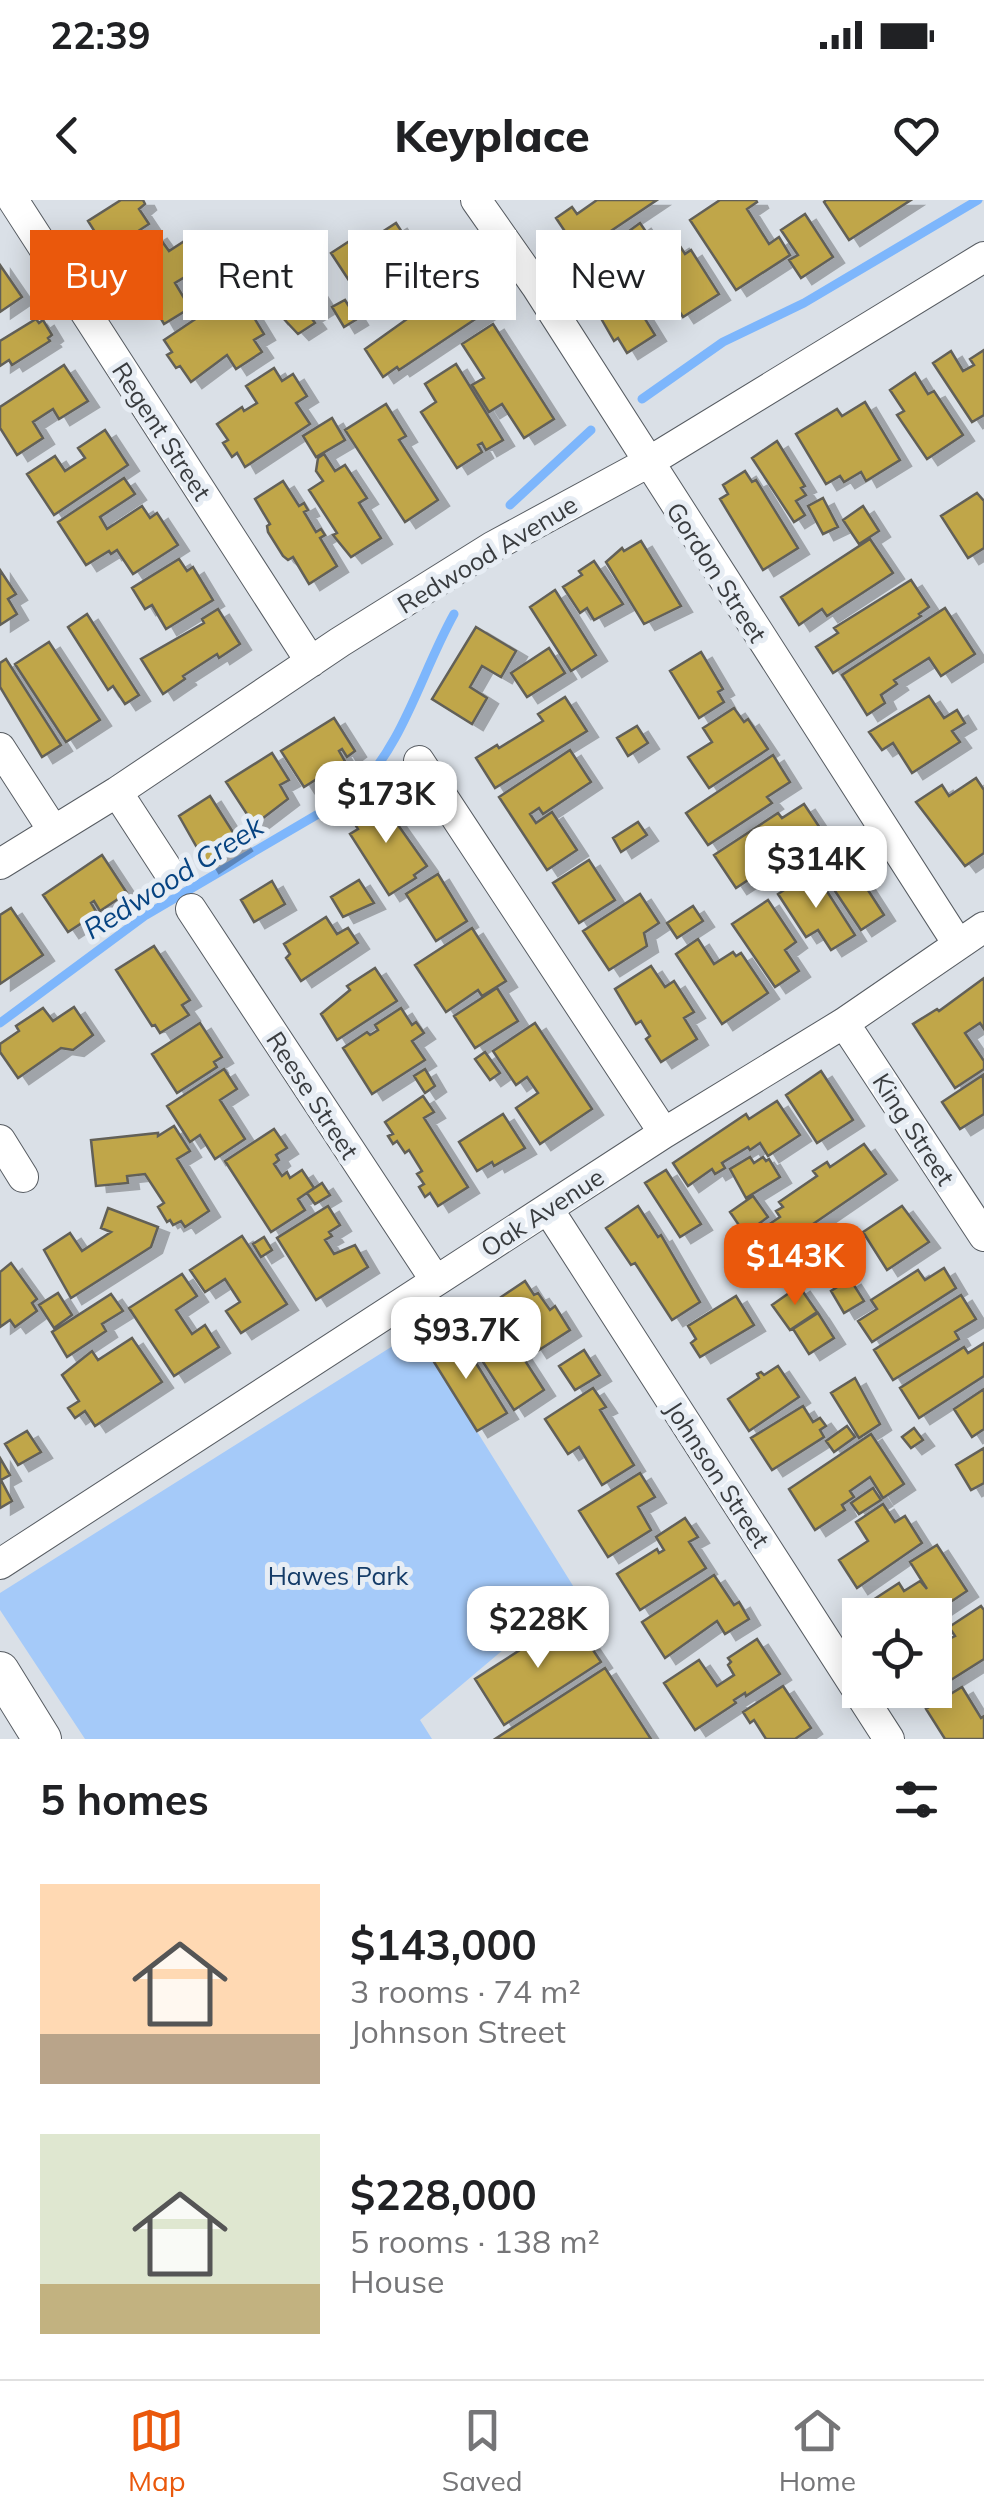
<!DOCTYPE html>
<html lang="en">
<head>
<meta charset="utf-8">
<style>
	:root { --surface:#fff; --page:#f6f6f6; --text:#202124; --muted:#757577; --line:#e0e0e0; --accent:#ea580c }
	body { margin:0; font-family:Mulish,sans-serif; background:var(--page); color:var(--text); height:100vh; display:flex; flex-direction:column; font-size:38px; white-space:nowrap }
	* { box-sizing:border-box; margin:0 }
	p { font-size:32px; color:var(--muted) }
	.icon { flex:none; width:55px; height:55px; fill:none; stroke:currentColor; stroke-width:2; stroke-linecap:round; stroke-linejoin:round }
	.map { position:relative; height:1539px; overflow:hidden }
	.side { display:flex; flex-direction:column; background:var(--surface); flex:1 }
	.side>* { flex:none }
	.hud { position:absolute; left:30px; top:30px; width:925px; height:90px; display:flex; gap:20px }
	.controls { position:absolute; left:842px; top:1398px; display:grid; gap:20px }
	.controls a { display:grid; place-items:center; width:110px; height:110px; border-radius:0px; background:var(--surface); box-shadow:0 5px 25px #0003; font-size:50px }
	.price { position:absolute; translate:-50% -85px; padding:0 22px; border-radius:20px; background:#fff; color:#222; font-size:32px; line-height:65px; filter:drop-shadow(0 2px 5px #0008) }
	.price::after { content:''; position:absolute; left:50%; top:60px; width:30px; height:22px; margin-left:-15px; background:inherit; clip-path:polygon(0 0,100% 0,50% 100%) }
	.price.selected { background:var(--accent); color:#fff }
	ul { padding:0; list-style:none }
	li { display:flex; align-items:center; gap:30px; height:250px; padding:0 40px }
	li span { display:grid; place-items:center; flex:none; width:280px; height:200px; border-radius:0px; color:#555 }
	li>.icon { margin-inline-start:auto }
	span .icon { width:120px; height:120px; fill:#fffc; stroke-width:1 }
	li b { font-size:42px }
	h2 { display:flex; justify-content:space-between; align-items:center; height:120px; padding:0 40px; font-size:42px }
	.tag { padding:0 35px; border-radius:0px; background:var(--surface); box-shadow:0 5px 25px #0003; font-size:35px; line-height:90px }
	.tag.selected { background:var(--accent); color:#fff }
	.status { display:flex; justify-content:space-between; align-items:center; height:70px; padding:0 50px; background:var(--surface); direction:ltr }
	.status svg { height:28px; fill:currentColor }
	header { display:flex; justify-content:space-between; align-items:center; height:130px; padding:0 40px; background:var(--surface); font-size:45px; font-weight:800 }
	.tab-bar { display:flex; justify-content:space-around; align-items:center; height:140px; border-top:2px solid var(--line); background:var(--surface); font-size:28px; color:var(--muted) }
	.tab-bar a { display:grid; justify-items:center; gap:5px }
	.tab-bar .selected { color:var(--accent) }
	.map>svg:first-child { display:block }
	.green { fill:#a5caf9 }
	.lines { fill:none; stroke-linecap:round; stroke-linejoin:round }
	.stream { stroke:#7db6fc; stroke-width:9 }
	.building { fill:#c0a648; stroke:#626058; stroke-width:2.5; filter:url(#shadow) }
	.minor-casing { stroke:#575c62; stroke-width:32 }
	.tertiary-casing { stroke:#575c62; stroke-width:40 }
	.minor { stroke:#fff; stroke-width:30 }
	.tertiary { stroke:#fff; stroke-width:38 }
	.labels { text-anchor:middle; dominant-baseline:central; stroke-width:10; stroke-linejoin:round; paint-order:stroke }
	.street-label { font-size:25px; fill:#393c3f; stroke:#e7edf4 }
	.park-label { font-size:25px; fill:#153c68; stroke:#e7edf4 }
	.water-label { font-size:28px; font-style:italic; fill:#064381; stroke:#e7edf4 }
</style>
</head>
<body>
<div class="status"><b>22:39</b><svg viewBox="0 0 49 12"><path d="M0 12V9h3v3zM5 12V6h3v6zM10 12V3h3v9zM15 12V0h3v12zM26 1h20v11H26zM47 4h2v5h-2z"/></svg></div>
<header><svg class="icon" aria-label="back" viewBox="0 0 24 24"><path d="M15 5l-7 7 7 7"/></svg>Keyplace<svg class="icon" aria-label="heart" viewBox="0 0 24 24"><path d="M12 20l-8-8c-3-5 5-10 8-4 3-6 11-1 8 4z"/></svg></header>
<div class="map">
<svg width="984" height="1539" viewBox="0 0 984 1539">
	<defs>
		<filter id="shadow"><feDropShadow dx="11" dy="6" stdDeviation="0" flood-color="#0004"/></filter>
	</defs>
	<rect width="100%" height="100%" fill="#dae0e7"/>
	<path class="green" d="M415 1132 575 1389 420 1520 432 1539H85L0 1410V1393Z"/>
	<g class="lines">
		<path class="stream" d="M642 199 723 142 804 103 978 0
			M510 305 591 230
			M0 823 146 715 354 593C404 545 421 473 454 414"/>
	</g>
	<path class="building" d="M121 0H143L145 4 139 9 149 24 103 54 90 35 95 32 88 21Z
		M597 0H657L575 55 560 33 564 30 556 18 572 7 577 14Z
		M720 0H756L757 2 747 9 769 44 779 37 790 55 736 90 690 20Z
		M826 0H911L849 40 824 2Z
		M805 14 833 57 801 78 789 60 798 55 781 30Z
		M396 23 411 46 431 33 448 60 424 75 420 69 393 87 378 64 350 82 331 53 362 33 368 41Z
		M640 23 657 48 635 64 618 39Z
		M156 33 169 51 186 40 203 66 175 83 190 108 164 124 132 69 125 73 116 58Z
		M678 43 685 54 691 50 719 94 683 117 655 74 663 63 659 56Z
		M602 49 655 135 627 153 618 138 614 141 572 68Z
		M294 56 326 106 310 116 315 123 298 134 281 116 277 118 257 88 261 86 257 80Z
		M0 65 22 97 0 112Z
		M463 79 486 112 399 170 397 167 383 177 365 149Z
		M227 98 239 118 250 111 264 134 254 140 262 152 236 169 227 155 191 182 180 166 176 168 167 155 172 152 164 140Z
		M345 100 357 119 344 127 332 107Z
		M36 119 39 123 43 120 52 135 48 138 50 141 12 165 9 160 0 166V141Z
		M493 124 554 219 524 238 502 204 489 212 472 185 484 178 462 144Z
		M984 150V215L972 222 933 163 951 151 963 171 974 165 970 159Z
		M456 164 503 240 486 250 482 243 478 245 482 252 457 268 421 212 436 202 425 184Z
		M64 165 88 201 59 219 53 209 33 222 43 238 17 255 0 228V207Z
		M274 168 282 181 293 174 307 196 296 203 310 224 245 267 237 253 232 257 223 243 228 240 217 224 242 207 244 211 257 203 246 186Z
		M915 173 928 194 934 191 963 235 927 259 897 215 904 211 890 190Z
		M865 202 900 260 866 281 861 272 844 282 840 276 826 284 796 234 837 209 842 216Z
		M386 204 406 236 399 240 438 300 405 322 345 230Z
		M332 218 345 240 316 257 303 236Z
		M105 230 128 265 54 315 27 274 55 256 65 271 85 258 78 248Z
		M777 241 805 286 801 288 806 295 796 301 805 315 794 322 752 258Z
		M324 254 335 271 345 265 367 298 359 303 381 338 351 357 333 335 337 333 309 290 323 281 316 271 318 258Z
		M745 271 752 282 756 280 798 348 763 370 720 299 728 294 723 285Z
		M124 278 135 294 100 317 107 329 142 306 150 318 157 313 178 345 133 374 117 350 111 354 109 351 86 365 58 322Z
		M283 281 299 306 304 303 308 310 304 312 316 332 321 329 325 335 320 338 337 366 309 384 293 357 288 360 283 356 268 332 267 326 270 324 255 299Z
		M977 293 984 301V348L968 358 941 316Z
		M823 298 838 327 823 334 808 306Z
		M863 306 879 331 859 344 843 320Z
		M870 339 893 373 827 416 822 409 799 425 781 397Z
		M641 341 681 406 644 424 606 362 622 348 624 351Z
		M179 359 187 371 193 367 213 400 166 429 152 405 145 409 132 388Z
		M594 361 623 404 594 420 587 408 580 413 563 387 582 375 579 371Z
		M0 370 16 394 8 399 17 414 0 425Z
		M911 380 929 407 919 414 921 416 833 473 816 447 838 433 834 428Z
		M555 390 596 455 571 471 530 407Z
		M945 408 975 454 941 476 929 458 894 480 897 484 881 495 885 503 867 515 842 475Z
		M218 409 240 444 219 458 217 454 183 476 185 479 163 494 141 459 204 423 202 419Z
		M87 414 139 495 125 504 113 486 108 490 68 427Z
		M476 427 516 451 501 477 482 466 470 487 487 498 472 524 432 499Z
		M49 442 100 520 66 542 15 464Z
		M549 448 565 473 527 497 511 473Z
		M701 452 723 489 718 492 724 502 699 518 670 471Z
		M6 459 61 545 42 557 0 487V463Z
		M929 496 944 518 957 510 965 523 952 531 960 542 912 573 893 543 882 550 869 532Z
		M565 497 587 531 495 588 476 558 497 545 499 548 543 521 538 514Z
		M734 508 744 522 748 519 768 549 709 588 688 557 712 542 703 528Z
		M334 518 355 551 347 557 342 549 339 551 346 563 339 567 343 574 333 580 328 572 304 587 281 551Z
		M637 526 648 543 628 556 617 538Z
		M570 550 591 582 543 614 539 608 530 614 536 623 552 612 577 650 547 670 499 597Z
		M272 553 289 580 280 585 288 599 254 625 226 582Z
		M773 555 790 582 767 597 772 603 708 645 686 613Z
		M976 578 984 590V653L965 666 916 602 942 585 949 596Z
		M387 595 397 611 391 615 427 666 414 675 416 678 389 695 350 634 358 629 351 618Z
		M210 596 241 645 208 667 179 616Z
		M804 604 822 631 736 688 714 655 778 613 782 618Z
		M638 622 647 635 621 652 613 638Z
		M839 645 884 715 861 730 815 661Z
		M102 655 127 693 100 711 94 701 91 703 97 713 68 732 43 695Z
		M589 660 615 700 579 723 553 683Z
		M814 671 855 735 831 750 818 730 806 737 778 694Z
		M438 674 467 721 436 741 406 694Z
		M359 680 374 703 343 717 331 697Z
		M272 681 285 704 254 722 241 700Z
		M640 694 659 723 644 733 647 746 609 770 583 731Z
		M768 700 796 742 785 750 799 771 775 787 732 724Z
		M693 706 703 721 677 738 667 723Z
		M11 708 43 755 0 784V715Z
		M326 717 337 734 348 728 358 743 301 781 286 758 290 754 284 744Z
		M472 728 506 781 482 796 478 790 446 812 415 765Z
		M698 739 714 764 733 752 736 756 741 753 768 793 722 824 676 754Z
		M154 746 190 800 182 805 189 815 160 833 155 825 152 826 116 770Z
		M651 766 665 787 674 781 694 812 684 818 697 839 661 862 646 839 650 836 641 821 636 824 615 789Z
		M375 768 397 801 337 840 321 814 350 790 347 786Z
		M984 778V829L980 823 965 833 984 861V869L955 888 913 824 937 809 939 811Z
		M497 788 518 821 475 848 454 816Z
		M74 807 93 835 73 850 61 848 18 878 0 852V844L19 831 16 826 43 808 53 821Z
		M401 808 412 825 416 822 424 833 412 841 425 860 372 894 343 848 367 832 370 835 378 830 375 825Z
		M200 823 222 857 214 862 217 867 177 893 152 854Z
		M535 823 592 909 540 944 516 908 538 893 527 877 516 885 493 851Z
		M485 852 500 873 490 880 475 859Z
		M224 869 237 889 220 900 245 939 215 959 200 935 190 942 167 906Z
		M425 869 435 886 425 893 414 876Z
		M821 871 853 920 817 943 786 895Z
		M983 875 984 914 960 929 942 902Z
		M423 896 434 912 424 918 468 987 438 1006 430 993 425 997 419 987 424 984 417 974 422 971 409 950 405 953 397 941 393 944 388 936 393 934 385 922Z
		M777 901 800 935 768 956 760 943 750 950 748 947 722 963 725 968 715 974 712 969 688 986 673 963 746 914 749 919Z
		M503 914 525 948 494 966 492 962 477 971 459 942Z
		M174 926 190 951 177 959 209 1011 185 1027 181 1021 173 1025 170 1020 167 1022 158 1007 164 1003 145 974 127 976 128 983 96 986 91 940 158 933V936Z
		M274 929 287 948 276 955 279 960 274 964 282 976 287 972 290 978 302 970 314 988 298 999 305 1010 271 1032 225 961Z
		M864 944 886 974 797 1035 794 1030 776 1043 765 1027 780 1017 776 1011 783 1007 779 1002 817 976 813 971 827 962 830 967Z
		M750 957 754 963 763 957 766 961 769 959 780 977 746 998 730 969Z
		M666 970 701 1024 680 1037 645 983Z
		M322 983 330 995 315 1004 307 993Z
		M753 996 768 1017 745 1034 730 1012Z
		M328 1006 340 1025 329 1032 332 1036 325 1040 334 1054 355 1045 368 1067 316 1100 277 1038Z
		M638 1006 658 1037 661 1035 700 1102 672 1120 635 1063 631 1065 606 1028Z
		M902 1006 929 1042 887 1070 863 1032Z
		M108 1008 158 1027 151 1047 71 1098 44 1050 70 1033 82 1051 111 1032 101 1028Z
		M242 1036 287 1104 241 1133 226 1111 240 1102 225 1079 205 1092 190 1070Z
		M264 1037 272 1050 261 1057 253 1044Z
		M11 1063 37 1099 32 1103 37 1111 15 1127 10 1120 0 1127V1072Z
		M944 1068 956 1088 872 1142 858 1121 877 1109 871 1100 918 1070 925 1080Z
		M182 1074 197 1096 176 1110 192 1134 205 1125 219 1147 174 1176 129 1108Z
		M850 1079 864 1101 844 1113 831 1091Z
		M525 1081 534 1095 538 1093 550 1110 555 1106 570 1130 536 1152 501 1097Z
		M799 1086 817 1112 790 1130 772 1105Z
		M58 1093 72 1115 54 1128 39 1105Z
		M111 1094 123 1111 102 1124 106 1131 67 1157 52 1132Z
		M961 1095 976 1119 955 1132 959 1139 893 1180 874 1150Z
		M736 1096 754 1125 700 1157 691 1143 696 1139 688 1126Z
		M489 1105 544 1190 514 1210 476 1151 481 1149 463 1121Z
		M818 1113 834 1138 809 1154 793 1129Z
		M449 1131 465 1158 471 1155 507 1213 477 1231 424 1146Z
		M132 1138 162 1182 95 1226 85 1211 75 1218 68 1208 79 1201 62 1175 92 1151 98 1160Z
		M984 1143V1176L919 1218 900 1188 964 1147 968 1153Z
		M584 1150 600 1175 575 1190 559 1166Z
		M778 1166 799 1197 749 1231 728 1199 759 1178 757 1174 761 1172 764 1175Z
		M855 1178 880 1224 859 1238 831 1193Z
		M593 1188 606 1207 600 1210 634 1265 602 1285 579 1247 568 1254 545 1219Z
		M984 1189V1229L972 1237 954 1209Z
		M803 1206 813 1222 820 1218 826 1226 820 1230 824 1237 772 1270 751 1238Z
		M847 1226 855 1237 834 1252 826 1241Z
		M914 1228 923 1240 911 1248 902 1237Z
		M27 1231 41 1252 18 1265 5 1244Z
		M871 1234 904 1284 883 1298 870 1277 850 1291 854 1297 842 1305 845 1310 815 1330 789 1289Z
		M984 1248V1283L971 1290 956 1265Z
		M0 1258 10 1275 1 1280 12 1301 0 1308Z
		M640 1273 655 1297 638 1307 651 1330 608 1357 579 1311Z
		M873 1288 881 1300 859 1314 851 1303Z
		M883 1304 895 1322 905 1316 922 1343 857 1388 839 1360 868 1341 856 1322Z
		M685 1318 698 1337 689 1342 706 1368 640 1410 617 1374 657 1349 659 1353 664 1350 656 1337Z
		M937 1345 967 1391 931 1415H863L859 1409 899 1383 904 1391 920 1381 927 1389 910 1362Z
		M714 1375 734 1405 739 1402 749 1419 725 1434 717 1421 665 1458 642 1422Z
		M981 1406 984 1410V1459L935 1490V1446L955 1436 949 1427Z
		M571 1417 601 1462 504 1525 475 1479Z
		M757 1439 780 1474 746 1496 745 1493 734 1500 736 1503 695 1530 664 1483 699 1460 717 1486 734 1475 728 1465 731 1462 728 1458Z
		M605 1468 651 1539H495Z
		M783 1486 811 1528 795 1539H766L754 1520 750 1523 743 1512Z
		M962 1487 981 1518 984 1516V1539H945L926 1509Z"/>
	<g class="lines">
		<defs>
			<path id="minor" d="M13 0 311 462
				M476 0 537 87 958 744
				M0 548 53 630
				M419 561 664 933
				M117 592 169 672
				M0 664 117 592 340 442 492 347 647 263 984 57
				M191 709 436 1081
				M844 823 984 1036
				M0 940 23 977
				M548 1009 889 1539
				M0 1364 664 933 844 823 984 727"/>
			<path id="tertiary" d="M0 1471 42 1539"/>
		</defs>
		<use href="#minor" class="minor-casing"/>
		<use href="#tertiary" class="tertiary-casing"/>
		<use href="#minor" class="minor"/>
		<use href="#tertiary" class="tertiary"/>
	</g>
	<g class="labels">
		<g class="street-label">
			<text transform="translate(162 231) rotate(57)">Regent Street</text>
			<text transform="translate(487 354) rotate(-31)">Redwood Avenue</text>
			<text transform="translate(717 372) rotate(57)">Gordon Street</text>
			<text transform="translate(313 895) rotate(57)">Reese Street</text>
			<text transform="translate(914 929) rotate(57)">King Street</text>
			<text transform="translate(542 1012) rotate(-33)">Oak Avenue</text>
			<text transform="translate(718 1274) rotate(57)">Johnson Street</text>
		</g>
		<g class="park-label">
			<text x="338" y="1375">Hawes Park</text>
		</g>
		<g class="water-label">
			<text transform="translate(173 677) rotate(-32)">Redwood Creek</text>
		</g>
	</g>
</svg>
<div class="controls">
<a><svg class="icon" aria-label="locate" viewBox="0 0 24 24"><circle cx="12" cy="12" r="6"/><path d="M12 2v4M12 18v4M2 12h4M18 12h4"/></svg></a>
</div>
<b class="price" style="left:386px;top:646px">$173K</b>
<b class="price" style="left:816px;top:711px">$314K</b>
<b class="price selected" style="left:795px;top:1108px">$143K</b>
<b class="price" style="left:466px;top:1182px">$93.7K</b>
<b class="price" style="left:538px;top:1471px">$228K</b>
<div class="hud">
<a class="tag selected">Buy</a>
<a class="tag">Rent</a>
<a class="tag">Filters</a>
<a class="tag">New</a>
</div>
</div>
<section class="side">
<h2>5 homes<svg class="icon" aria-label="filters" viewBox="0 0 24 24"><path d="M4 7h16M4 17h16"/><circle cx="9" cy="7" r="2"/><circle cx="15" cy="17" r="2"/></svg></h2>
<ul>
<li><span style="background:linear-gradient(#ffd9b3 75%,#b9a48a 0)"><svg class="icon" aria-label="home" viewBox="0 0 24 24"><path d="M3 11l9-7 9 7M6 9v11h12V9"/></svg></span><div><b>$143,000</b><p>3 rooms · 74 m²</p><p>Johnson Street</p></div></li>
<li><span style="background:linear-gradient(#dfe7d0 75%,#c2b280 0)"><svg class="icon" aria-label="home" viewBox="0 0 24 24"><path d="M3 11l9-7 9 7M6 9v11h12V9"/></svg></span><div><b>$228,000</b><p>5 rooms · 138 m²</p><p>House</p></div></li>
</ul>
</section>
<nav class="tab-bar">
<a class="selected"><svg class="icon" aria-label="map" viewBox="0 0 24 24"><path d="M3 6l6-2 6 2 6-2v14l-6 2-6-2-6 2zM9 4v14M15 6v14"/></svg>Map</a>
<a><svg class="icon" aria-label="saved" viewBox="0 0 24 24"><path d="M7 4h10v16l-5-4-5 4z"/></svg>Saved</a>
<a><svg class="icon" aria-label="home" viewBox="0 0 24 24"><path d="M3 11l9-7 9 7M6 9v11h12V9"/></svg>Home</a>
</nav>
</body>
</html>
